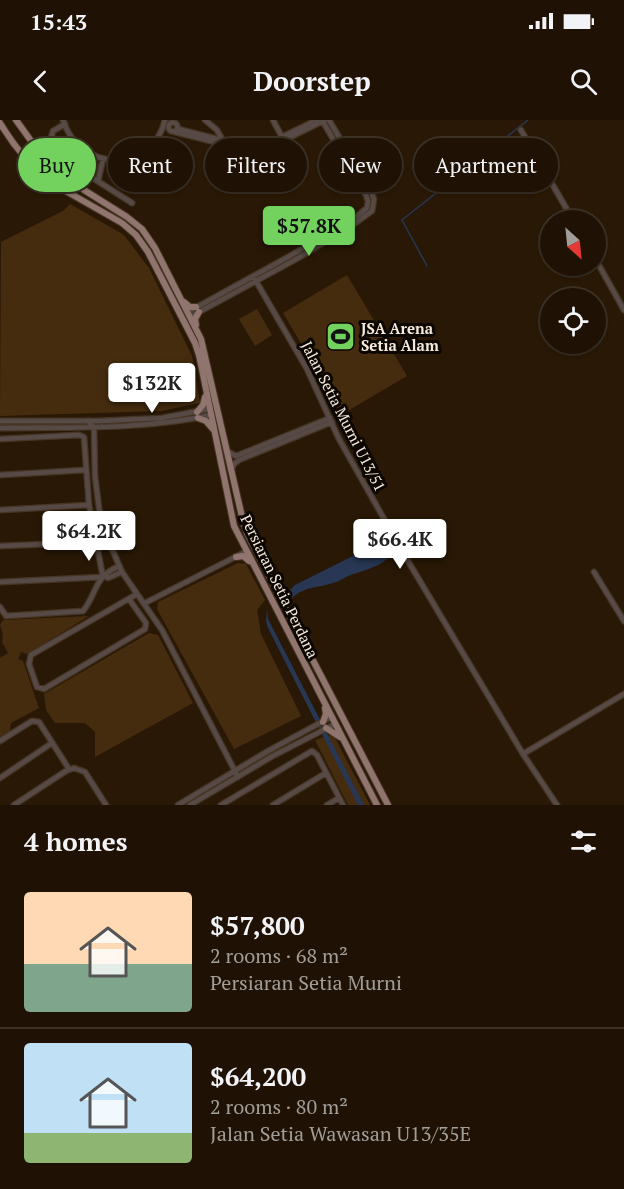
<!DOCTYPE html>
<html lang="en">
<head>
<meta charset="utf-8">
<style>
	:root { --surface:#1f1204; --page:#271b0e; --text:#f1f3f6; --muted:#a19e9a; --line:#3c3226; --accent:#72d25d }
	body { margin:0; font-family:"PT Serif",serif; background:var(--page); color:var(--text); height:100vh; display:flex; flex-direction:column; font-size:22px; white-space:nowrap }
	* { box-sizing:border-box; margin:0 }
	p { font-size:20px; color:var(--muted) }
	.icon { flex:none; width:33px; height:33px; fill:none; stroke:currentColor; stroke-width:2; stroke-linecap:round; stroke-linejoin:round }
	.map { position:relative; height:685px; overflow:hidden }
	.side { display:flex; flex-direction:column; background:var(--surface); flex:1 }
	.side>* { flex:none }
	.hud { position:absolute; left:18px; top:18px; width:588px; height:54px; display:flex; gap:12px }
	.needle { width:39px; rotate:153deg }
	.tools { position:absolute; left:540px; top:90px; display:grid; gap:12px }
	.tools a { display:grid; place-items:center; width:66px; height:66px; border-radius:50%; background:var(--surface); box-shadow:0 2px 4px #0004,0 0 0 2px var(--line); font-size:30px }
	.price { position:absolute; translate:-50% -51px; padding:0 14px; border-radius:6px; background:#fff; color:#222; font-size:20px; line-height:39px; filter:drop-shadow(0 2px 3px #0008) }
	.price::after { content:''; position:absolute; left:50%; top:36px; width:18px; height:14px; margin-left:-9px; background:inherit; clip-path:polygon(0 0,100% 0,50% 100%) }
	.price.selected { background:var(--accent); color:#111 }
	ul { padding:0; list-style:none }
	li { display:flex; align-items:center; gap:18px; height:150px; padding:0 24px }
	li+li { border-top:2px solid var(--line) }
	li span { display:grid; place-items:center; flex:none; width:168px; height:120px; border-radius:6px; color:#555 }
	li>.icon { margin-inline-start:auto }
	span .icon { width:72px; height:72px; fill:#fffc; stroke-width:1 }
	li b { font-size:26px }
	h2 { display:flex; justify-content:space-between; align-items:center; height:72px; padding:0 24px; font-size:26px }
	.chip { padding:0 21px; border-radius:27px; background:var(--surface); box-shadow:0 2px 4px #0004,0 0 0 2px var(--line); font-size:21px; line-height:54px }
	.chip.selected { background:var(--accent); color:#111 }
	.status { display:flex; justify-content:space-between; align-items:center; height:42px; padding:0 30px; background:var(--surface); direction:ltr }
	.status svg { height:16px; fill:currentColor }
	header { display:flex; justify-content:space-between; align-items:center; height:78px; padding:0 24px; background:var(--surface); font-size:27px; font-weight:800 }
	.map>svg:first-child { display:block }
	.green { fill:#462c0f }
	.water { fill:#273754 }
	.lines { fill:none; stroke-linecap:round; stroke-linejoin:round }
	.stream { stroke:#273754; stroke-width:1.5 }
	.minor-casing { stroke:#463523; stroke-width:7 }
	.major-casing { stroke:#463523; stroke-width:8 }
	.minor { stroke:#564946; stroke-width:4.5 }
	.major { stroke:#8f756e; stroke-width:6 }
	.labels { text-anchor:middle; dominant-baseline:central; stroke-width:6; stroke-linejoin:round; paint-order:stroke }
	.poi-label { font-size:15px; font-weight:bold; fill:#f6eade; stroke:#0c0601; text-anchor:start }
	.street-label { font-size:15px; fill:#f6eade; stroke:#0c0601 }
</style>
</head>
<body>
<div class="status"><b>15:43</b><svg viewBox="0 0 49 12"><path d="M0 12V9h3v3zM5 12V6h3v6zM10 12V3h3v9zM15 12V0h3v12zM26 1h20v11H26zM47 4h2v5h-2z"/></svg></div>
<header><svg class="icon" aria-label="back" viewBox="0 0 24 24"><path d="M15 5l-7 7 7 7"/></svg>Doorstep<svg class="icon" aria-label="search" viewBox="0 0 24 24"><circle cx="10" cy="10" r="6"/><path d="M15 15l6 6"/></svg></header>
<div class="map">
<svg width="624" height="685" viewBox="0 0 624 685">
	<rect width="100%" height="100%" fill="#291805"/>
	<path class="green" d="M70 84 124 115 149 148 192 236 200 283 161 291 0 296 1 122 63 91Z
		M347 155 407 256 339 296 313 244 283 193Z
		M257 189 272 215 255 226 239 199Z
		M238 443 246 444 265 480 257 490 261 514 301 596 234 629 157 489 158 482Z
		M89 496 27 534 21 532 18 539 23 541 39 588 11 603 10 611 0 617V538L8 533 2 522 3 514 0 505 3 500Z
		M149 513 158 515 193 583 95 637V612L85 603H55L46 590 44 574Z
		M333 614 370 685H348L315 620Z"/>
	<path class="water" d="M385 415C408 443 364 449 346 457 342 459 338 462 333 463 319 468 305 466 293 477L290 476 289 471 295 465 377 424 382 421Z
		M267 488 268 499 364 685H358L268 508 266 501Z"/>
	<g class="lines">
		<path class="stream" d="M427 146 402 100 528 0"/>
		<defs>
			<path id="minor" d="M63 0C79 52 152 55 165 0
				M205 0 217 10 222 19
				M273 0 283 19
				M168.5 7a4.5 4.5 0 1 1 9 0a4.5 4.5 0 1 1-9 0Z
				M65 4 53 11 51 18C57 27 64 22 72 18
				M178 9 257 29 317 0
				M521 10 573 100
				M175 12 258 33 325 0
				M35 25 62 37 77 48 132 83
				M98 61 103 39
				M596 140 624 190
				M253 156 307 249 339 319 405 436 523 634 557 685
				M188 192 288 137 355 98 367 88 368 81 366 75 322 0
				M190 197 300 137 357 102 372 91 374 79 371 71 329 0
				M0 301H100L162 298 209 289
				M88 301 94 308 95 356 99 388 106 415 122 452 162 510 238 657
				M0 308C71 307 141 310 211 295
				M0 319 79 315 84 317 89 385 103 457
				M227 331 236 336 330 298
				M231 350 234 344 239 340 332 302
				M0 355 85 350
				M0 390 89 385
				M0 426 96 422
				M594 452 624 501
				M105 456 108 458 122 452
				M0 462 103 457
				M129 479 146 503 145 509 44 569 37 567 29 544 31 535 137 474
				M145 483 247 431
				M0 487 6 496 83 491C98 472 93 458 119 446
				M0 621 32 601 39 602 69 649
				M523 634 624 574
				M0 658 52 623
				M14 685 66 651 74 648 85 652 106 685
				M178 685 268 631 331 597
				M190 685 271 637 335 604
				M221 685 312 631 317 635 343 685
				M273 685 326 653
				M327 685 339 678"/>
			<path id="major" d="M16 0 39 32 55 47 84 70 127 97 142 109 155 128 201 219 243 401 247 413 388 685
				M0 3C14 26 29 45 50 62L122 103 136 115 148 132 195 223 199 235 234 406 377 685
				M184 182 190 187H196
				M196 205 195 199 199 192
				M197 292 203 285 205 277
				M198 298 206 301 213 309
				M236 437 243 436 249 441
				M323 602 326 594 325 588
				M326 608 340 617"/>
		</defs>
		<use href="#minor" class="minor-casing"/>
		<use href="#major" class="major-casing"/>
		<use href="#minor" class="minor"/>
		<use href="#major" class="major"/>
	</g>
	<defs>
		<symbol id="stadium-square" viewBox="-11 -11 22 22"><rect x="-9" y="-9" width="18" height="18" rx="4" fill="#72d25d" stroke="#0c0601"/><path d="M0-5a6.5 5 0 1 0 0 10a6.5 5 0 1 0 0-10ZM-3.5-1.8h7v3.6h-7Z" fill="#111"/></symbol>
	</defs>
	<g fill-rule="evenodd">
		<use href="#stadium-square" x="324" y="200" width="33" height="33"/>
	</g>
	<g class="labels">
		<g class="poi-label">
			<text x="361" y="208">JSA Arena<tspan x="361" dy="17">Setia Alam</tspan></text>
		</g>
		<g class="street-label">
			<text transform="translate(344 296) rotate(63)">Jalan Setia Murni U13/51</text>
			<text transform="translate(280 466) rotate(64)">Persiaran Setia Perdana</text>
		</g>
	</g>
</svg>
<div class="tools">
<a><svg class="needle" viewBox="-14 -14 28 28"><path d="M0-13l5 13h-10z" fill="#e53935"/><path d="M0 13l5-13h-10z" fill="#a19e9a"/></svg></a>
<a><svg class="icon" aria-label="locate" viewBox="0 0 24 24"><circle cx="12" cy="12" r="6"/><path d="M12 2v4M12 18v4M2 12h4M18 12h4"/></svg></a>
</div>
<b class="price selected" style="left:309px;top:137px">$57.8K</b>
<b class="price" style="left:152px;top:294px">$132K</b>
<b class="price" style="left:89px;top:442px">$64.2K</b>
<b class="price" style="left:400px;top:450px">$66.4K</b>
<div class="hud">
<a class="chip selected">Buy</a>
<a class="chip">Rent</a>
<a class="chip">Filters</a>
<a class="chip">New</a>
<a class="chip">Apartment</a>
</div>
</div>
<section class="side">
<h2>4 homes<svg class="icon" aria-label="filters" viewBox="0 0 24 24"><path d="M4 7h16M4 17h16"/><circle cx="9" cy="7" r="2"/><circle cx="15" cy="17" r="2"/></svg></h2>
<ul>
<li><span style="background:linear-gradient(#ffd9b3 60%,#7fa58c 0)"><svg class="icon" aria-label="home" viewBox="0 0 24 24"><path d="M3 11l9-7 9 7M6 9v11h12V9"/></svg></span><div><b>$57,800</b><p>2 rooms · 68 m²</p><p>Persiaran Setia Murni</p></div></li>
<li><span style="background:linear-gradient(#bfe0f5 75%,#8fb573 0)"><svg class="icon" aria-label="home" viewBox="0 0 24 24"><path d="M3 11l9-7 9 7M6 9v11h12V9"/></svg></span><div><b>$64,200</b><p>2 rooms · 80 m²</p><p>Jalan Setia Wawasan U13/35E</p></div></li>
</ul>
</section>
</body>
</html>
